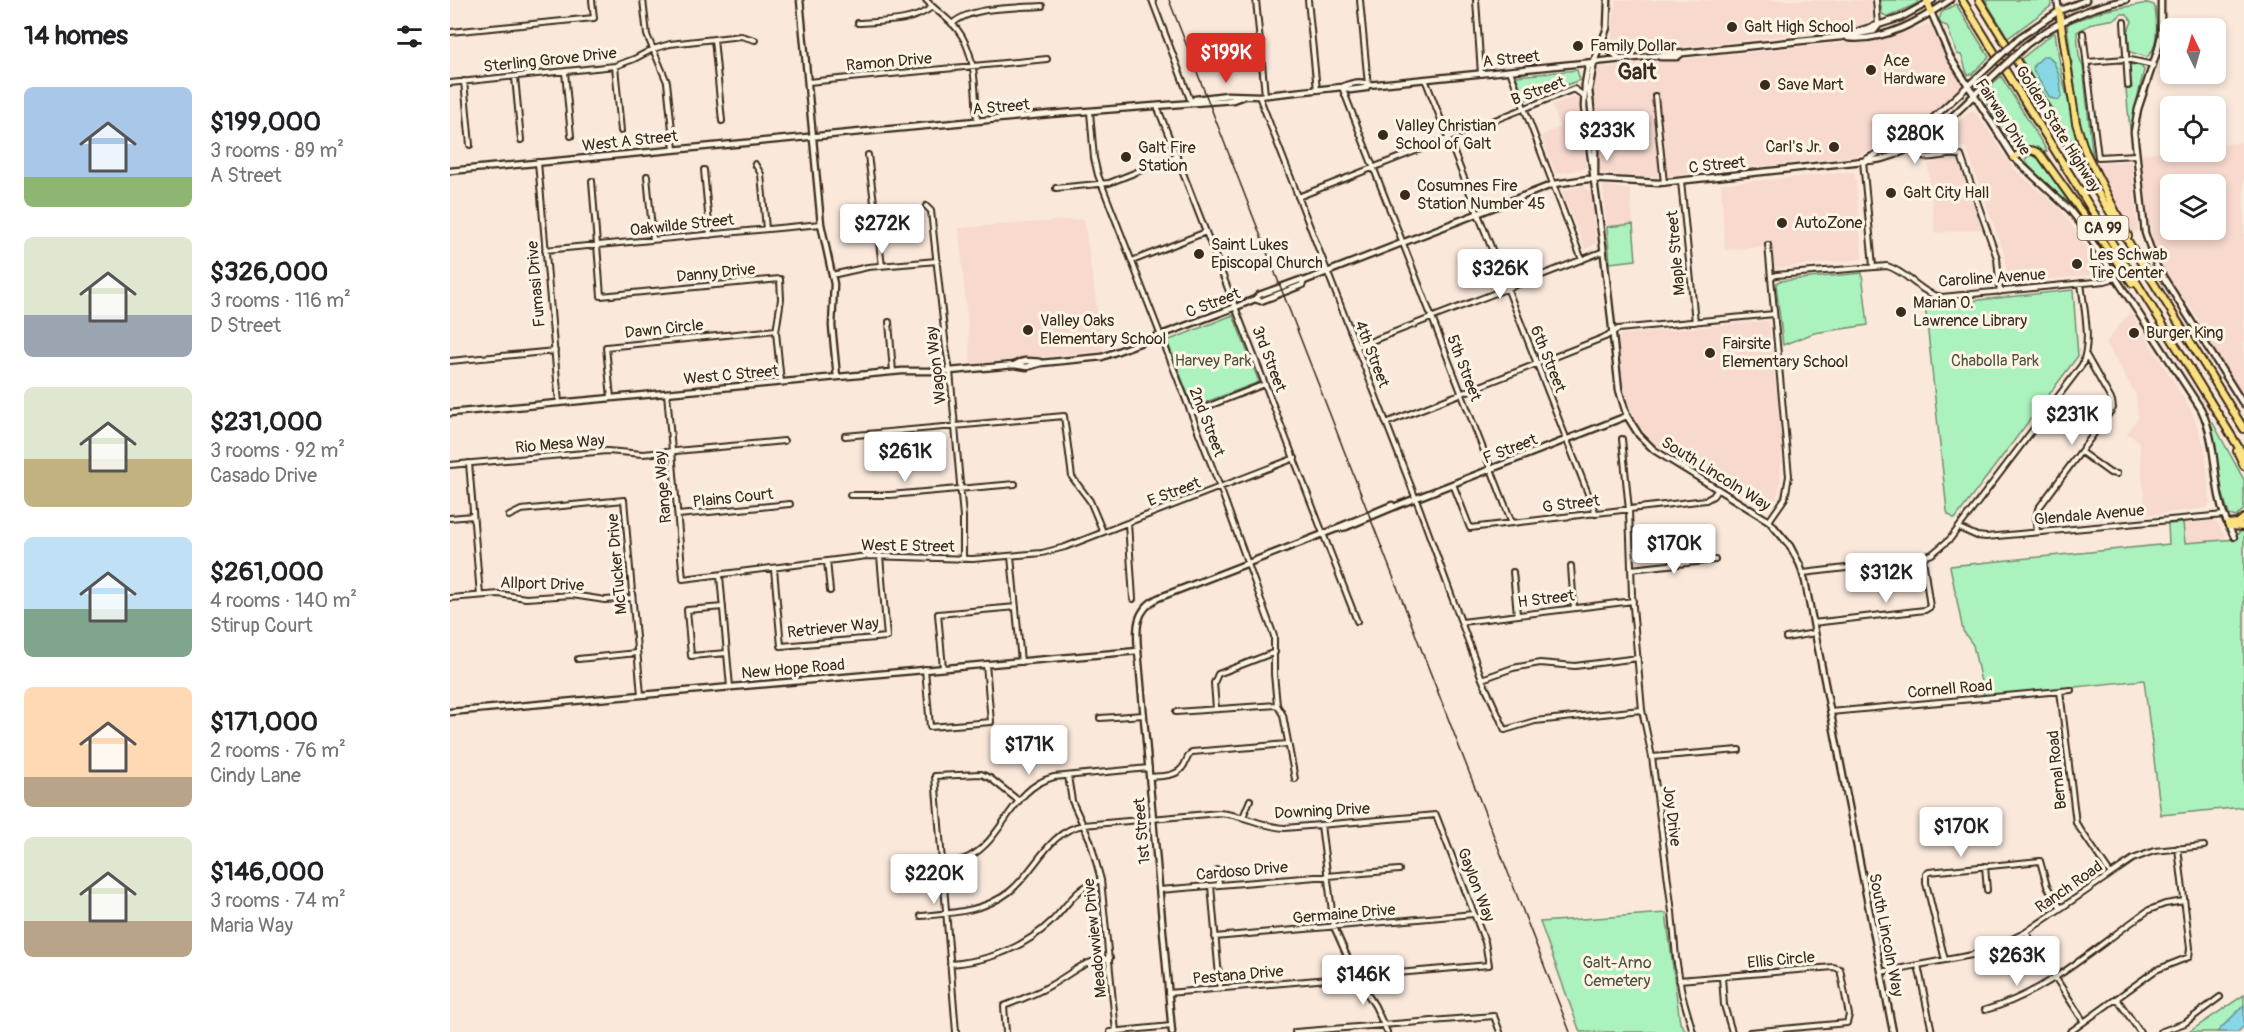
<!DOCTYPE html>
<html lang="en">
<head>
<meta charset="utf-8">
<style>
	:root { --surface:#fff; --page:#f2f2f2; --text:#202124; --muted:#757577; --accent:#d93025 }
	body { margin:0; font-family:Pangolin,sans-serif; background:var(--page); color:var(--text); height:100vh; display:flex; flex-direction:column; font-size:22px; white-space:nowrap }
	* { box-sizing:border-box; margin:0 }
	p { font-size:20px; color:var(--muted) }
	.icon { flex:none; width:33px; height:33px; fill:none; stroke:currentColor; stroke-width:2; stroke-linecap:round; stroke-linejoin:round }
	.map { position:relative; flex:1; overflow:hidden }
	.sheet { display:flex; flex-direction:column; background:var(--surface); width:450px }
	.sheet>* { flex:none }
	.needle { width:39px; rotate:355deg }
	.fabs { position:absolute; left:1710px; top:18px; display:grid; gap:12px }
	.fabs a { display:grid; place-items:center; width:66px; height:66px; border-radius:9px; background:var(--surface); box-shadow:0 3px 9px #0003; font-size:30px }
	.price { position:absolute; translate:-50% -51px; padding:0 14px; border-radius:6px; background:#fff; color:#222; font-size:20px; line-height:39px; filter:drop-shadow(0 2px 3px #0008) }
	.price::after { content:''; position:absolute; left:50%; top:36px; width:18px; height:14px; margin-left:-9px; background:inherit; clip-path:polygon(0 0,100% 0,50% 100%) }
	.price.active { background:var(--accent); color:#fff }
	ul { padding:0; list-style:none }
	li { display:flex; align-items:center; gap:18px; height:150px; padding:0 24px }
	li span { display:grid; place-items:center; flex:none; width:168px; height:120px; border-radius:9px; color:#555 }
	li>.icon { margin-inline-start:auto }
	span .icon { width:72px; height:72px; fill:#fffc; stroke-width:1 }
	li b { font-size:26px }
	h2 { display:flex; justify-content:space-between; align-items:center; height:72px; padding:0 24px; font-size:26px }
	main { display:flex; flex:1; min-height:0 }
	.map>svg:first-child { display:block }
	.built { fill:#f7d9ce; fill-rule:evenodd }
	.green { fill:#abf2be; stroke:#738e6e; stroke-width:1.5 }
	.water { fill:#87d7e4; stroke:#699295; stroke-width:1.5 }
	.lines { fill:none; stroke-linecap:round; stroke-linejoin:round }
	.minor-casing { stroke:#3b2a1e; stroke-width:8 }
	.tertiary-casing { stroke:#3b2a1e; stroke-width:9 }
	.secondary-casing { stroke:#3b2a1e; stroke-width:9 }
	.motorway-casing { stroke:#3b2a1e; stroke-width:10 }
	.minor { stroke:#fcf5e5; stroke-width:4 }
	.tertiary { stroke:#fcf5e5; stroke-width:4.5 }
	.secondary { stroke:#fcf5e5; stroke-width:4.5 }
	.motorway { stroke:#fbe180; stroke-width:6 }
	.rail { stroke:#3b2a1e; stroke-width:1.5 }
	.tertiary-bridge-casing { stroke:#3b2a1e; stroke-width:9; stroke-linecap:butt }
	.tertiary-bridge { stroke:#fcf5e5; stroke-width:4.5 }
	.poi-dot { fill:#3b2a1e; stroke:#fcf5e5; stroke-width:2 }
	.labels { text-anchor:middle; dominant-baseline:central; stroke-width:6; stroke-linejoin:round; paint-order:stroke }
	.shield { fill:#fcf5e5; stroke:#75675a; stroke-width:1.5 }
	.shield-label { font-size:15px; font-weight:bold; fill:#3b2a1e }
	.poi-label { font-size:16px; fill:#3b2a1e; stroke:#fcf5e5; text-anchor:start }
	.street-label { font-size:16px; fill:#3b2a1e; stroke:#fcf5e5 }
	.park-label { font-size:16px; fill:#51523e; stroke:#fcf5e5 }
	.district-label { font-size:22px; font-weight:bold; fill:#3b2a1e; stroke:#fcf5e5 }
</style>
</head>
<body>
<main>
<section class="sheet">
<h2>14 homes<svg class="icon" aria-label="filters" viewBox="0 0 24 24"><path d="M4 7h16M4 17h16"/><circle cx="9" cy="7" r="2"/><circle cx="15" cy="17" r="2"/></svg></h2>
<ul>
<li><span style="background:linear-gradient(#a9c7e8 75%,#8fb573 0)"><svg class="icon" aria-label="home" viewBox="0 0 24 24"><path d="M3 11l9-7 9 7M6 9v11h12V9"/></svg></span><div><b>$199,000</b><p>3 rooms · 89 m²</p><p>A Street</p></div></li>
<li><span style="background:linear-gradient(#dfe7d0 65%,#9aa5b1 0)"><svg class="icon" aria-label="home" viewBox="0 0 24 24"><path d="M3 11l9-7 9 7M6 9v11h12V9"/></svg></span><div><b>$326,000</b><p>3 rooms · 116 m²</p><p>D Street</p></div></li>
<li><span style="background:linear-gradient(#dfe7d0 60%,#c2b280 0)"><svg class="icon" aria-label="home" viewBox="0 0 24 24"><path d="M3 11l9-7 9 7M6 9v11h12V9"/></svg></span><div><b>$231,000</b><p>3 rooms · 92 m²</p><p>Casado Drive</p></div></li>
<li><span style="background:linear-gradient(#bfe0f5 60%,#7fa58c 0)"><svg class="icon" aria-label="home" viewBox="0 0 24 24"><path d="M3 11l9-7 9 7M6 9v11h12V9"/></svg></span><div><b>$261,000</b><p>4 rooms · 140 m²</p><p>Stirup Court</p></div></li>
<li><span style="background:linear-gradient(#ffd9b3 75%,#b9a48a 0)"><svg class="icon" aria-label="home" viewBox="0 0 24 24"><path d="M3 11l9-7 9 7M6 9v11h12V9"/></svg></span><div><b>$171,000</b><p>2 rooms · 76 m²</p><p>Cindy Lane</p></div></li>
<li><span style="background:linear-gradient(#dfe7d0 70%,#b9a48a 0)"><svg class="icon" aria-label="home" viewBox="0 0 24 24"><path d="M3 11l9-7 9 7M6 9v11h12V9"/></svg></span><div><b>$146,000</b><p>3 rooms · 74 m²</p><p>Maria Way</p></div></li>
</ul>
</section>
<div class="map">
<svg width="1794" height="1032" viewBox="0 0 1794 1032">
	<rect width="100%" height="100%" fill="#fae8db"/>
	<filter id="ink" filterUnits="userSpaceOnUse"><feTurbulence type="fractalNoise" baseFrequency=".0167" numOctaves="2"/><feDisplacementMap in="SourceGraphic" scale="12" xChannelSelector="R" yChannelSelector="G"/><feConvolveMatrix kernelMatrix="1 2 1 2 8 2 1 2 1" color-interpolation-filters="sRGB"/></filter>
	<g filter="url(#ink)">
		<path class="built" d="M1166 0H1421L1422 18 1417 24 1383 30 1172 54 1166 52 1161 47Z
			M1477 24 1485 29 1511 83V88L1466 131 1442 144 1405 156 1216 176 1186 177 1152 173 1148 169 1142 84 1147 68 1403 42 1445 36Z
			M1124 96 1129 99 1136 166 1133 169 1106 174 1091 136 1110 127 1102 105Z
			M1521 111H1525L1564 169 1610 209 1653 270 1651 274 1562 283 1558 281 1554 253 1516 148 1506 145 1482 150 1474 148V144L1499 128Z
			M1794 142V397L1759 344 1746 315 1737 301 1733 300 1707 257 1700 230 1692 154 1720 150 1766 152V145ZM1720 184H1766V230H1720Z
			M1504 159 1507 160 1532 229 1485 233 1478 164Z
			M1679 161 1681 162 1688 231 1682 233 1645 164Z
			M1402 172 1405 174 1412 259 1324 268 1321 246 1275 250 1271 184Z
			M1155 185 1180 190 1183 224 1157 227 1153 188Z
			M1134 186 1141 194 1146 244 1135 249 1112 191Z
			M634 219 653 351 521 364 509 228Z
			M1680 312 1741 410 1755 448 1760 502 1757 508 1696 515 1689 442 1677 433 1688 418 1686 395 1656 342Z
			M1316 321 1319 322 1332 447 1330 484 1326 500 1321 506 1315 508 1210 448 1191 430 1178 408 1171 385 1167 340 1171 335Z
			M1764 521 1768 523 1777 540 1735 543 1733 523Z"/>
		<path class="green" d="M1430 0H1469L1466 4 1438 17 1432 14Z
			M1535 0H1601V6L1558 38Z
			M1698 3 1704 5 1705 8C1707 22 1709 47 1697 57L1680 52 1678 32 1682 21 1676 14H1671L1666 19 1643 23 1627 32 1629 56 1633 67 1643 159 1633 135 1628 112 1617 26 1619 23 1652 11Z
			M1506 4 1539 57 1522 74 1518 75C1514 68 1515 62 1511 55L1507 54 1497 26 1491 24 1489 19 1492 12Z
			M1603 33H1605L1612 77 1630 145 1625 147 1571 59Z
			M1679 64 1691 66 1694 70 1680 130 1676 89 1682 88Z
			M1127 70 1130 80 1075 100 1066 76Z
			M1551 76 1597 151 1593 152C1580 141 1576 150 1562 147V141L1552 131 1533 97 1535 91Z
			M1580 155 1587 157 1631 219 1579 166 1575 159Z
			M1183 224 1186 260 1160 263 1157 227Z
			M1412 273 1418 325 1364 333 1333 345 1326 284 1329 281Z
			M1623 290 1628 356 1505 519 1498 514 1497 511 1475 304 1478 302 1491 304Z
			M783 315 809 382 743 407 717 341Z
			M1763 423 1794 480V509L1786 517 1779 515 1771 488 1761 424Z
			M1733 523 1735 543 1787 539V534L1794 530V807L1711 815 1694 680 1534 696 1523 645 1513 631 1500 566 1719 544 1718 524Z
			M1216 913 1230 1023 1237 1032H1130L1090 922Z
			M1794 995V1009L1789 1032H1739Z"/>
		<path class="water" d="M1594 56H1598C1608 62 1612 86 1611 97L1609 100 1600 98 1583 70 1584 65Z
			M1794 1005V1026L1788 1032H1767Z"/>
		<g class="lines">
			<defs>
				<path id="minor" d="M193 0 197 35 217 82 224 149
					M476 0C486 11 498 18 507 29 527 54 525 91 527 121
					M702 0 741 102
					M806 0 815 95
					M858 0 867 90
					M910 0 918 85
					M1026 0 1031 74
					M1426 0 1428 25
					M1674 22 1678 86
					M408 23C433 21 462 23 482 7
					M502 24C521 6 566 8 592 6
					M0 32 144 18 142 0
					M1633 33 1648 157 1686 155
					M264 39 272 121
					M1637 62 1676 59 1703 65
					M165 66 171 131
					M1060 71 1132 260
					M115 72 121 136
					M65 77 71 140
					M975 79 1146 514
					M14 81 20 145
					M358 82 597 59
					M0 83 165 66 184 59 203 49 220 44 291 36 305 40
					M892 87 1062 523
					M809 96 969 507 1032 679 1063 668 1090 663 1125 666 1188 658
					M1205 96 1214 183
					M707 106 907 621
					M640 112 644 158 648 175 770 487 824 636V674L827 705 833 715 845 779
					M1482 121 1481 126 1463 140C1466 172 1495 149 1511 156L1547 258 1550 292
					M418 155 432 266
					M1413 161 1423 266
					M88 162 109 403
					M305 164 311 174 316 229
					M254 170 260 235
					M197 176 203 240
					M142 181 151 296 330 279 331 299 326 332 331 382
					M1231 181 1245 322
					M606 188 659 183 727 156
					M848 197 1124 89 1134 96
					M476 206 481 211 496 348 500 371 513 517V559
					M1318 245 1339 476 1335 498 1319 521
					M95 250 371 224
					M682 261 756 232
					M382 275 418 267 487 261
					M1322 277 1326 275 1437 266C1458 272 1470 294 1492 297L1655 281 1665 278
					M439 322 443 372
					M906 347 1154 251
					M0 361 105 351
					M217 393 233 579 417 556 523 559 592 553 615 547 845 458
					M161 398 156 347 326 330
					M741 413 815 384
					M936 423 1155 337 1168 329 1324 314
					M395 436 614 416 622 477 640 501 653 532
					M1172 439 1179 510 1182 595 1192 710 1202 757 1222 912 1226 958 1232 994 1243 1032
					M1631 452 1660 473 1667 474
					M19 463 30 595
					M0 465 157 451 193 454 334 441
					M1003 484 1020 528 1256 500 1263 496 1268 489
					M400 495H440L565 484
					M228 515 340 504
					M59 516 71 510 174 500 191 695
					M0 518 23 516
					M678 523 683 599
					M1779 527 1784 537
					M1509 528 1527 536 1536 537 1774 515
					M1587 532 1586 519 1588 509 1663 408 1662 401 1636 355
					M561 556 571 662
					M377 561 380 591
					M1121 566 1124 608
					M324 569 331 646 437 637 430 556
					M1181 569 1265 560
					M1063 572 1067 614
					M1353 573 1465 560 1482 554 1500 539 1632 365C1642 340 1634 309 1631 283
					M270 576 280 687
					M0 598 49 594 76 598 122 595 155 600 182 598
					M273 607 237 610 241 656 277 653
					M1012 622 1183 601
					M1363 623 1475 610 1480 607 1473 558
					M1336 638 1365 633
					M128 659 187 653
					M493 668 488 614 566 607
					M475 669 480 727 541 722 536 664
					M1032 679 1055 730 1085 721 1191 710
					M1610 691 1626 823 1660 873
					M766 709 764 683 768 674 825 652
					M726 712 827 705
					M1380 712 1621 690
					M650 718 694 715
					M1202 757 1289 750
					M618 776 622 801 640 840 651 880 666 1032
					M700 777C710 776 725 777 732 768 737 763 734 760 742 752L837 744
					M793 817 800 800
					M871 825 884 927 906 976 925 1006 937 1032
					M492 863C501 862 511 861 519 857 555 838 561 788 604 777L699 768
					M1535 866 1537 890
					M768 870 769 885
					M761 886 770 988
					M710 890 949 870
					M471 916C502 913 533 912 559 892 586 871 597 832 633 825L769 813C792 814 812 827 835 828L986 815 1035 942 1039 965 718 993
					M1576 932 1634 1022
					M765 937 1024 914
					M1495 960 1476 883V874L1479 872 1590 861 1597 886 1611 908
					M500 964C538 961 574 948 602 921 619 904 627 886 651 880
					M1468 965 1482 1032
					M1431 972 1522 955 1546 947 1576 932 1683 859 1704 851 1754 846
					M1272 977 1274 1005 1282 1032
					M1229 980 1383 967 1390 969 1399 1015 1397 1023 1300 1032
					M1667 999 1690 1032
					M1535 1010C1598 993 1646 946 1699 910L1715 904 1734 901
					M506 1032 485 776 531 774 540 778 569 801
					M556 1032 554 1006C570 1000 586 994 601 985 624 972 632 961 660 958
					M660 1032 721 1026
					M845 1032 1044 1016 1050 1032
					M1620 1032 1706 970 1739 957 1740 948 1728 848
					M1710 1032 1735 1023 1770 997"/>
				<path id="tertiary" d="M350 0 371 224 384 284 382 326 387 377
					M1711 0V35L1708 49 1688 109 1684 132 1695 233 1707 267 1794 405
					M1570 37 1609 11 1636 0
					M1576 45C1606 22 1638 7 1676 0
					M892 87 900 90 916 88 918 85 1144 62
					M741 102 745 99 778 95 809 96 892 87C899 84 911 80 918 85
					M1564 158 1620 210 1630 223 1751 409C1769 446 1761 487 1778 525
					M1413 161 1466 134 1535 70
					M0 171 600 114 783 100 794 96
					M805 299 811 301 852 285 854 281
					M564 365C573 359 580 361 590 362
					M0 413 452 371H500L564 365 577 367 591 363 652 357 786 307 805 299 809 295 850 280 854 281 1104 184 1138 179 1209 183 1413 161C1465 161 1506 113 1540 79
					M688 651 722 1032"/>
				<path id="secondary" d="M1158 0 1157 28 1144 62 1138 67 1135 84 1134 107 1153 246 1169 390 1177 416 1189 435 1204 450 1319 521 1340 546 1350 565 1355 581 1443 1032
					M1607 0 1609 11
					M1481 12 1500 57 1564 158
					M1396 35 1450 18 1483 0
					M1398 38C1434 42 1471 20 1500 0
					M1155 40 1161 52 1172 60
					M1210 57H1227L1231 54
					M1144 62 1391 37 1424 31 1428 26
					M1144 62 1139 90 1145 145V176
					M889 527 942 505
					M0 712 688 651C686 629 685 610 708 598L886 529 896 527 951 504 1177 416"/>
				<path id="motorway" d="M1477 0 1481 12
					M1512 0 1794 456
					M1529 0 1794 429
					M1609 11 1626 123 1635 151 1678 236
					M1564 158C1573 151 1581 146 1591 155L1682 283
					M1787 451 1794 466
					M1778 524 1788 523 1794 518
					M1779 526 1794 527"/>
			</defs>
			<use href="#minor" class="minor-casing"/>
			<use href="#tertiary" class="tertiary-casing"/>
			<use href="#secondary" class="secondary-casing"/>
			<use href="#motorway" class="motorway-casing"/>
			<use href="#minor" class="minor"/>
			<use href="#tertiary" class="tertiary"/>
			<use href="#secondary" class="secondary"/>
			<use href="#motorway" class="motorway"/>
			<path class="rail" d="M719 0 1120 1032"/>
			<defs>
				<path id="tertiary-bridge" d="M1535 70 1570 37
					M1540 79 1576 45"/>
			</defs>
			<use href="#tertiary-bridge" class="tertiary-bridge-casing"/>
			<use href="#tertiary-bridge" class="tertiary-bridge"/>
		</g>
	</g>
	<g class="poi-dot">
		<circle cx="1282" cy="27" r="6"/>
		<circle cx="1128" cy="46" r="6"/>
		<circle cx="1421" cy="70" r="6"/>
		<circle cx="1315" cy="85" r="6"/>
		<circle cx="933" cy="135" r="6"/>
		<circle cx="1384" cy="147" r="6"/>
		<circle cx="676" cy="157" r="6"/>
		<circle cx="1441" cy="193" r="6"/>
		<circle cx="955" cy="195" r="6"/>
		<circle cx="1332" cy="223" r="6"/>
		<circle cx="749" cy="254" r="6"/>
		<circle cx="1627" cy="264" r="6"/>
		<circle cx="1451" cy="312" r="6"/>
		<circle cx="578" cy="330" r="6"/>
		<circle cx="1684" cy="333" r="6"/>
		<circle cx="1260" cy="353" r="6"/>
	</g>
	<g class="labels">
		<rect class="shield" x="1627.5" y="216" width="51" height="24" rx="4.5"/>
		<g class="shield-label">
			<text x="1653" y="228">CA 99</text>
		</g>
		<g class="poi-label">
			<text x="1294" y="27">Galt High School</text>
			<text x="1140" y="46">Family Dollar</text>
			<text x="1433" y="61">Ace<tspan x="1433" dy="18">Hardware</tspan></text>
			<text x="1327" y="85">Save Mart</text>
			<text x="945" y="126">Valley Christian<tspan x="945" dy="18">School of Galt</tspan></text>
			<text x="1372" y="147" text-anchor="end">Carl's Jr.</text>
			<text x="688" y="148">Galt Fire<tspan x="688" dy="18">Station</tspan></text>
			<text x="967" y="186">Cosumnes Fire<tspan x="967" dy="18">Station Number 45</tspan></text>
			<text x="1453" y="193">Galt City Hall</text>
			<text x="1344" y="223">AutoZone</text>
			<text x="761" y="245">Saint Lukes<tspan x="761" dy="18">Episcopal Church</tspan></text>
			<text x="1639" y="255">Les Schwab<tspan x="1639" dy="18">Tire Center</tspan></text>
			<text x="1463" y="303">Marian O.<tspan x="1463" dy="18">Lawrence Library</tspan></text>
			<text x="590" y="321">Valley Oaks<tspan x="590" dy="18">Elementary School</tspan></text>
			<text x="1696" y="333">Burger King</text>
			<text x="1272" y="344">Fairsite<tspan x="1272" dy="18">Elementary School</tspan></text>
		</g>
		<g class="street-label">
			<text transform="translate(1061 59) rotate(-6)">A Street</text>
			<text transform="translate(100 60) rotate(-6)">Sterling Grove Drive</text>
			<text transform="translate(439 62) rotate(-5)">Ramon Drive</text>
			<text transform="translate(1088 91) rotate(-20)">B Street</text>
			<text transform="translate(551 107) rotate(-5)">A Street</text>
			<text transform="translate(1553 117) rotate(57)">Fairway Drive</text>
			<text transform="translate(1608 129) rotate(58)">Golden State Highway</text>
			<text transform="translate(180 141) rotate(-6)">West A Street</text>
			<text transform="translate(1267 165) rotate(-6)">C Street</text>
			<text transform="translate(232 225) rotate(-6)">Oakwilde Street</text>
			<text transform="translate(1226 253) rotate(-95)">Maple Street</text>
			<text transform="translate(266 273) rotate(-6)">Danny Drive</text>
			<text transform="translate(1542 278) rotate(-4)">Caroline Avenue</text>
			<text transform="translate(86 284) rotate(-95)">Fumasi Drive</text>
			<text transform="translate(763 303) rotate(-21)">C Street</text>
			<text transform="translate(214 329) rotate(-6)">Dawn Circle</text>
			<text transform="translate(922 354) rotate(69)">4th Street</text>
			<text transform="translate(819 359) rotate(69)">3rd Street</text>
			<text transform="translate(1098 359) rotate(68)">6th Street</text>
			<text transform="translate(486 365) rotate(-97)">Wagon Way</text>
			<text transform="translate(1014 368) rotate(69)">5th Street</text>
			<text transform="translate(281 375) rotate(-5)">West C Street</text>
			<text transform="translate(757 422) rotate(69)">2nd Street</text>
			<text transform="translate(110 444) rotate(-5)">Rio Mesa Way</text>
			<text transform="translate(1060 449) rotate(-21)">F Street</text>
			<text transform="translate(1266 474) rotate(32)">South Lincoln Way</text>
			<text transform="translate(213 487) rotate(-95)">Range Way</text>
			<text transform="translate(724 492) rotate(-21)">E Street</text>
			<text transform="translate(283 498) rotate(-6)">Plains Court</text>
			<text transform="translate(1121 504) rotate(-7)">G Street</text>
			<text transform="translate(1639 515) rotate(-5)">Glendale Avenue</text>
			<text transform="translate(458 546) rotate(1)">West E Street</text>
			<text transform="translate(167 564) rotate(-95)">McTucker Drive</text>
			<text transform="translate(92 584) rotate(2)">Allport Drive</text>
			<text transform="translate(1096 599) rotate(-7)">H Street</text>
			<text transform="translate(383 628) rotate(-6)">Retriever Way</text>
			<text transform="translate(343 669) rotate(-5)">New Hope Road</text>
			<text transform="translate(1500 689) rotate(-5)">Cornell Road</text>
			<text transform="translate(1607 770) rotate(-96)">Bernal Road</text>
			<text transform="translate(872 811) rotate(-3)">Downing Drive</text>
			<text transform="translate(1222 816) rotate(83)">Joy Drive</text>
			<text transform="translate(692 831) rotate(-95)">1st Street</text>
			<text transform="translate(792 871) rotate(-5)">Cardoso Drive</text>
			<text transform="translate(1026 885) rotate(69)">Gaylon Way</text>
			<text transform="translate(1619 887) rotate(-35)">Ranch Road</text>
			<text transform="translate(894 914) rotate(-5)">Germaine Drive</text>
			<text transform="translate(1436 935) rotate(79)">South Lincoln Way</text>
			<text transform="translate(645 938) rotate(-96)">Meadowview Drive</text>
			<text transform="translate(1331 960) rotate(-5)">Ellis Circle</text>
			<text transform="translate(788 975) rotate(-5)">Pestana Drive</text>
		</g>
		<g class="park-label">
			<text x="763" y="361">Harvey Park</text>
			<text x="1545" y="361">Chabolla Park</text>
			<text x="1167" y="963">Galt-Arno<tspan x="1167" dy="18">Cemetery</tspan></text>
		</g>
		<g class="district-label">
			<text x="1187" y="72">Galt</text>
		</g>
	</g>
</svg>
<div class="fabs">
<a><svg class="needle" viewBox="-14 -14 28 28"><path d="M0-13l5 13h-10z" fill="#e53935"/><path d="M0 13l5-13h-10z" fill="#757577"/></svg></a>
<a><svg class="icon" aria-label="locate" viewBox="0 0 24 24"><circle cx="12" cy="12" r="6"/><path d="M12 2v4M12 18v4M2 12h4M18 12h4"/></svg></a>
<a><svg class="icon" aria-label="layers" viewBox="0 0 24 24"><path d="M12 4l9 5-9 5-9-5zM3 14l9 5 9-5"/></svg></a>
</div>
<b class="price active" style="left:776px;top:84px">$199K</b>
<b class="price" style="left:1157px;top:162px">$233K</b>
<b class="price" style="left:1465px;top:165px">$280K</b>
<b class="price" style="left:432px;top:255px">$272K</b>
<b class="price" style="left:1050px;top:300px">$326K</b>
<b class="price" style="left:1622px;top:446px">$231K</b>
<b class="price" style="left:455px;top:483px">$261K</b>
<b class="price" style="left:1224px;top:575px">$170K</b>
<b class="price" style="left:1436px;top:604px">$312K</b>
<b class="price" style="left:579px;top:776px">$171K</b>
<b class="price" style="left:1511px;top:858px">$170K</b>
<b class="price" style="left:484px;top:905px">$220K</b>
<b class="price" style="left:1567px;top:987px">$263K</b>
<b class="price" style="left:913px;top:1006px">$146K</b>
</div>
</main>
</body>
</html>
